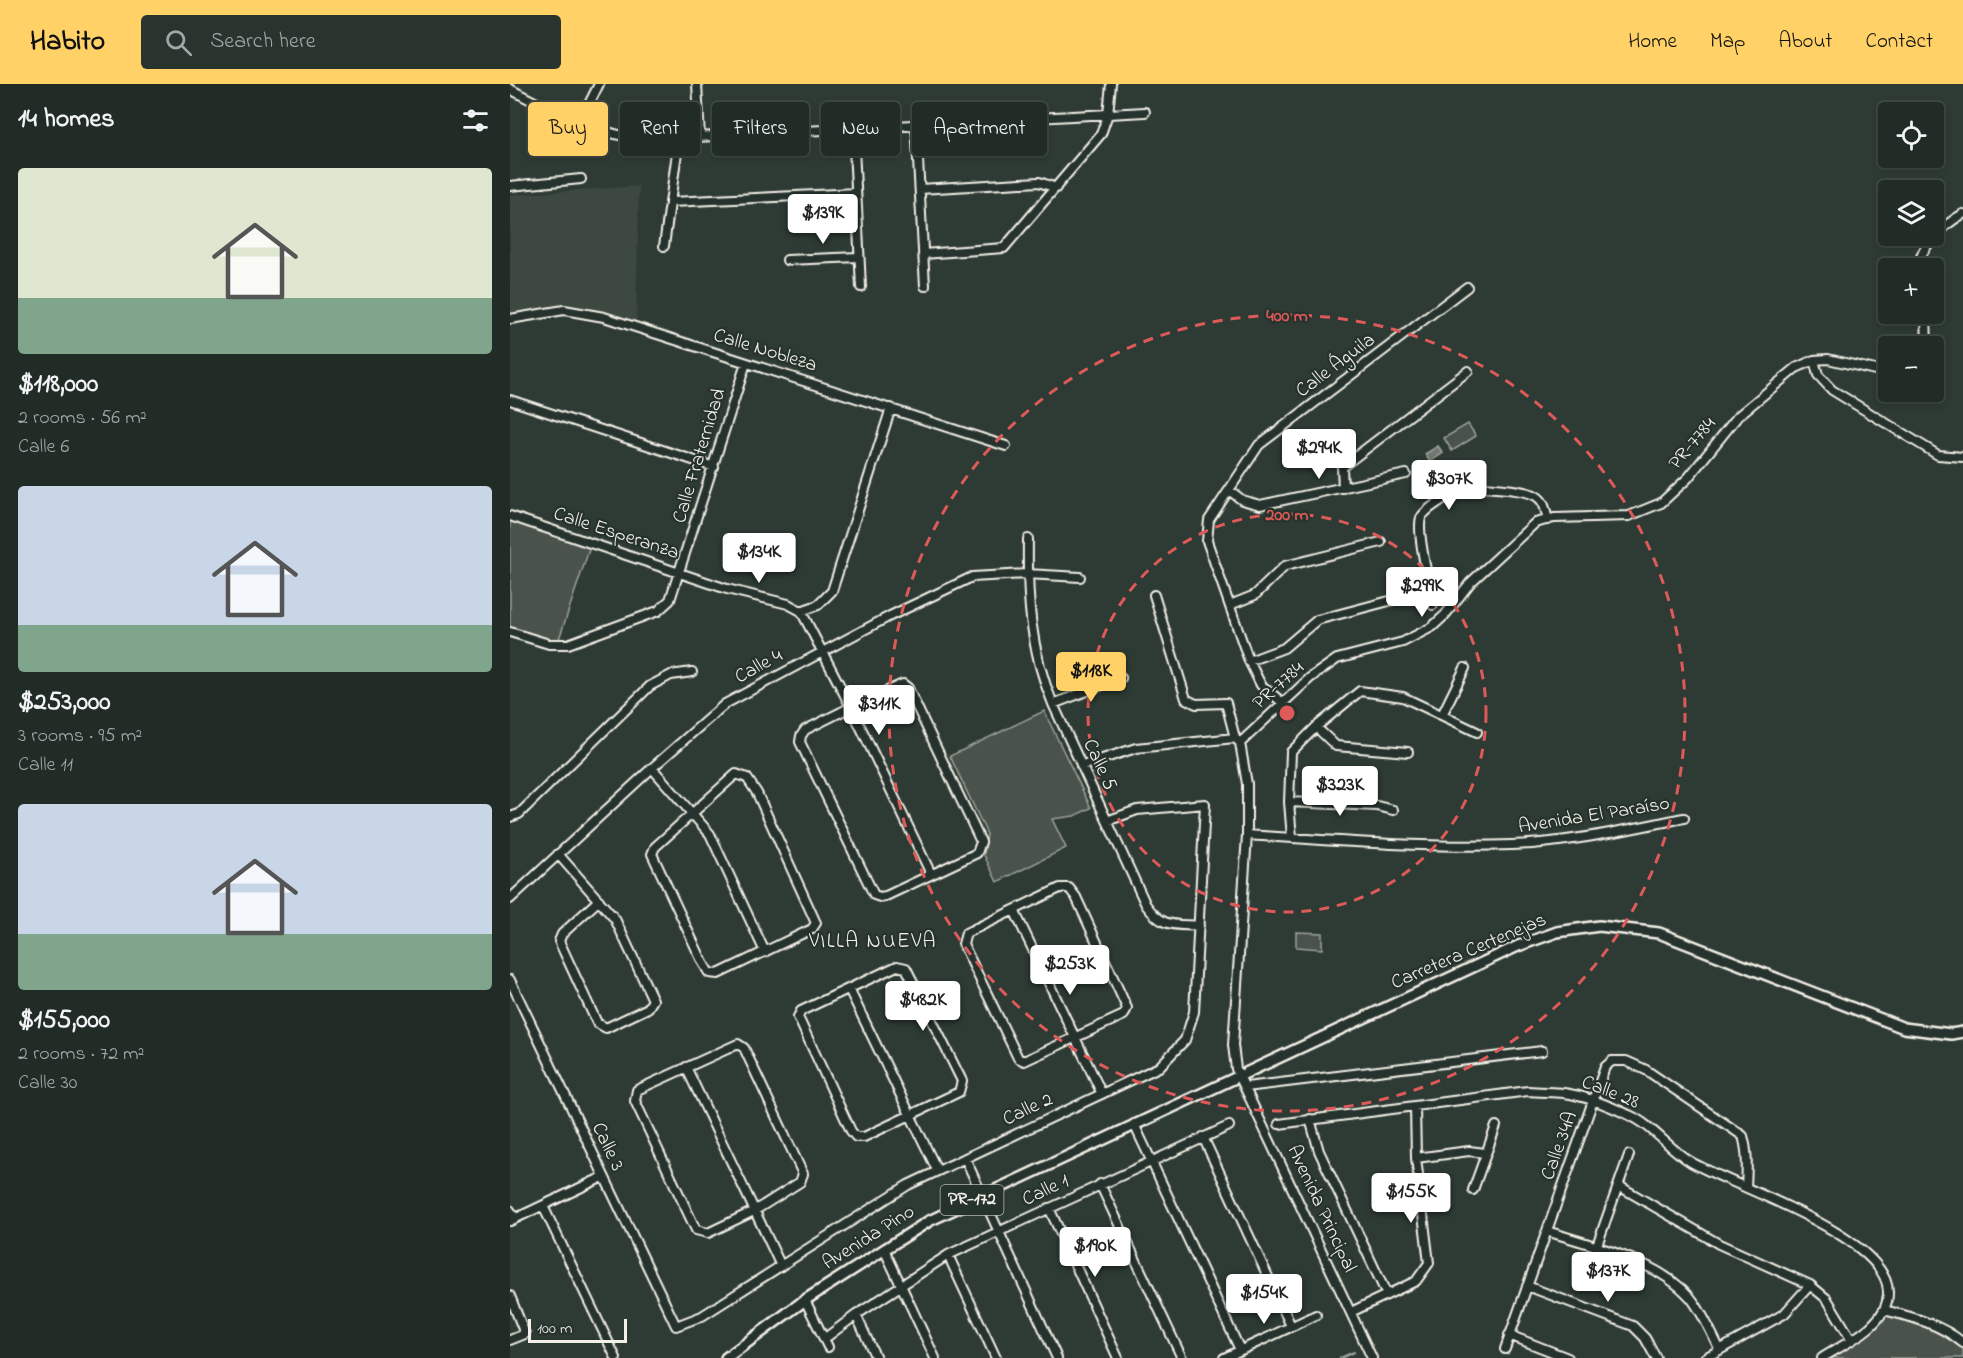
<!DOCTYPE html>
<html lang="en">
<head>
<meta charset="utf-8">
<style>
	:root { --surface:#222c27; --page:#2a342f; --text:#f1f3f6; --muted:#a2a7a7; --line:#3f4844; --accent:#ffd166 }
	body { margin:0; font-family:"Indie Flower",sans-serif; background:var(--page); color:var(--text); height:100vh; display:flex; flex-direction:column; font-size:22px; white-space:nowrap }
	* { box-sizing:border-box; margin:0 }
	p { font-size:20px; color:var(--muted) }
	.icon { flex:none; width:33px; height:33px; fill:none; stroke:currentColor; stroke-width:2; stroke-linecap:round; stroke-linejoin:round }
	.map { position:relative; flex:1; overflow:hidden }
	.panel { display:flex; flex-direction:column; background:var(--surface); width:510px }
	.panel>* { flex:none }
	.top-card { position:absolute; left:18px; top:18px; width:570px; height:54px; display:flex; gap:12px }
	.fabs { position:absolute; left:1368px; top:18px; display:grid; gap:12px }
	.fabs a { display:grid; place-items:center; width:66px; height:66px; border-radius:6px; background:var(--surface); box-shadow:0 3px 9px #0003,0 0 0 2px var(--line); font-size:30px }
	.scale { position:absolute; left:18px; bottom:15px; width:99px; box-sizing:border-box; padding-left:6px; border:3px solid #f4f1e8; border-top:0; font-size:16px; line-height:21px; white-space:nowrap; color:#f4f1e8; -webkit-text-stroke:4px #26332d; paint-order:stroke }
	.price { position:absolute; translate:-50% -51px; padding:0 14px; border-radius:6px; background:#fff; color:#222; font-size:20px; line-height:39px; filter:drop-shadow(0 2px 3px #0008) }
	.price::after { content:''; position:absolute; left:50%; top:36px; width:18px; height:14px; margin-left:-9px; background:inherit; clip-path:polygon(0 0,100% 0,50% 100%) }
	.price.on { background:var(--accent); color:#111 }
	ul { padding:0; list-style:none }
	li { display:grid; align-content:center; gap:12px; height:318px; padding:0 18px }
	li span { display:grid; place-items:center; height:186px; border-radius:6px; color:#555 }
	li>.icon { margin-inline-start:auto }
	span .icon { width:108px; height:108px; fill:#fffc; stroke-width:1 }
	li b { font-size:26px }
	h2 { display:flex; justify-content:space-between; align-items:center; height:72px; padding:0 18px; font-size:26px }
	.tag { padding:0 21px; border-radius:6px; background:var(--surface); box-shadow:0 3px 9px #0003,0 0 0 2px var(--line); font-size:21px; line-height:54px }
	.tag.on { background:var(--accent); color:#111 }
	header { display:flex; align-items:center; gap:36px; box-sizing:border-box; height:84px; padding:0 30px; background:var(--accent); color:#111 }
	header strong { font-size:28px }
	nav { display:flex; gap:33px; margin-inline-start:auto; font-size:21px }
	.search { width:420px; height:54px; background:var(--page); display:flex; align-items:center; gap:15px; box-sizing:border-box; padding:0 21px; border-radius:6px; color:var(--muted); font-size:22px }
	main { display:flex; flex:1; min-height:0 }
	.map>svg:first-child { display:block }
	.built { fill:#3c4841 }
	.green { fill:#48524c; stroke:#9ea29a; stroke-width:1.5 }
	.water { fill:#6f7770; stroke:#a4a8a0; stroke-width:1.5 }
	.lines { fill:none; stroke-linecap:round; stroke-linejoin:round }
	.stream { stroke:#a4a8a0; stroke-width:2 }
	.minor-casing { stroke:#f4f1e8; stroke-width:12 }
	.major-casing { stroke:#f4f1e8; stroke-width:14 }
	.minor { stroke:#26332d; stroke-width:8 }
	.major { stroke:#26332d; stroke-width:9 }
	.ring { fill:none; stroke:#de5a58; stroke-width:3; stroke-dasharray:10 8 }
	.labels { text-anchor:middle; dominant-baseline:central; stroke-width:4.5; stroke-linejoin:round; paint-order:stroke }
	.shield { fill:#26332d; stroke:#b6b8b0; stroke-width:1.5 }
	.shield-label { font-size:18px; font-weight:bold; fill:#f4f1e8 }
	.street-label { font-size:20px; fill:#f4f1e8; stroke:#26332d }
	.neighbourhood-label { font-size:21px; letter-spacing:1.5px; fill:#f4f1e8; stroke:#26332d }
	.centre { fill:#de5a58; stroke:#26332d; stroke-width:3 }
	.ring-label { font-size:18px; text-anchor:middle; font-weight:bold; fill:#de5a58; stroke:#26332d; stroke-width:4.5; stroke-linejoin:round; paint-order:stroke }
</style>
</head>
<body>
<header>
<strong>Habito</strong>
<div class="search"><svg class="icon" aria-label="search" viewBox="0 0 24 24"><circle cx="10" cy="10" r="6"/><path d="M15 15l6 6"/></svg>Search here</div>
<nav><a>Home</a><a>Map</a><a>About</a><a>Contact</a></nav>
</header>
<main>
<section class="panel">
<h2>14 homes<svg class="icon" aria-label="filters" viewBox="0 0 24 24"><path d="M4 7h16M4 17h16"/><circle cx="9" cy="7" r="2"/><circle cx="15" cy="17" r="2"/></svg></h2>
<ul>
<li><span style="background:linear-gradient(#dfe7d0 70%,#7fa58c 0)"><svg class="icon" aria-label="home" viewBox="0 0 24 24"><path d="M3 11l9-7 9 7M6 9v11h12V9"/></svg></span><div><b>$118,000</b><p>2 rooms · 56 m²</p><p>Calle 6</p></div></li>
<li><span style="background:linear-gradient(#c9d6e8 75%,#7fa58c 0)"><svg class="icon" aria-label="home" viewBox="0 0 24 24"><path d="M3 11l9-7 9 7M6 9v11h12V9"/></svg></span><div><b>$253,000</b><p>3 rooms · 95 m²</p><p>Calle 11</p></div></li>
<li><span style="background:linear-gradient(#c9d6e8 70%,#7fa58c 0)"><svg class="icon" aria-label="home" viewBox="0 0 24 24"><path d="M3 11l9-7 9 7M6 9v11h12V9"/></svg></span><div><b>$155,000</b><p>2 rooms · 72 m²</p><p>Calle 30</p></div></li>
</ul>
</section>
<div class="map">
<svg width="1453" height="1274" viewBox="0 0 1453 1274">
	<rect width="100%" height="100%" fill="#2e3b34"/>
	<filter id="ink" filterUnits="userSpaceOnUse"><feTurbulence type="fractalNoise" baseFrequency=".0167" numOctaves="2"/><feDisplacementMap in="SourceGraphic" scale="12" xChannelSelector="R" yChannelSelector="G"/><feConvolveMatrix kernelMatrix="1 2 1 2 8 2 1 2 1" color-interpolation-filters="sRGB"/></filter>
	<g filter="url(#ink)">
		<path class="built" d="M129 102 126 239 96 228 58 222 0 229V111Z"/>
		<path class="green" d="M958 340 966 352 942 367 934 354Z
			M0 437 80 463 48 558 46 559 0 546Z
			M534 627 581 724 564 732 542 735 556 764 487 798 474 771 477 750 440 672Z
			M786 848 812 849V865L786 863Z
			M1374 1226 1444 1251 1453 1259V1274H1316L1364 1240Z"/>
		<path class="water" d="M928 362 933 369 920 378 915 370Z"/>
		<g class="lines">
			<path class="stream" d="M830 1274 844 1268"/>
			<defs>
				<path id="minor" d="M187 0 190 53
					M0 5C37 25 76 44 117 53 133 56 152 53 169 54L635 28
					M70 38 89 0
					M406 40 415 202
					M343 44 351 203
					M0 102 71 95
					M410 105 529 98 546 104
					M161 118 346 109
					M154 162 169 54
					M413 170 494 164 591 50 598 30 601 0
					M277 176 349 173
					M1410 184C1406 165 1438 138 1453 130
					M1416 230 1417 262
					M0 235 54 226 94 233 496 362
					M1304 276 1308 291 1322 306 1428 371 1453 373
					M0 316 204 383
					M833 404 832 383 958 287
					M719 406 732 416 750 421 896 390
					M0 432 217 505 278 520 291 527 308 521 322 507 381 324
					M518 455C517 513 520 566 543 620L636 821C653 844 662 840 689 842
					M644 511 676 615 686 620 716 619 725 654
					M720 521 745 511 775 482 871 458
					M923 521C920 503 906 448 911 434 915 425 947 405 957 404 970 402 1015 405 1026 412 1035 417 1035 426 1038 436
					M291 527 341 623 421 790
					M0 548 39 560H58L148 527 160 516 236 279
					M739 577 774 564 807 536 883 516
					M393 600 398 604 471 758 467 769 376 812 370 813 364 811 290 658 291 652 295 646 341 623Z
					M773 619 751 601 739 577 697 457 699 436 749 361 957 203
					M543 620 611 594
					M932 631 955 584
					M806 643 826 662 898 668
					M571 682 626 664 725 654 728 657
					M142 684 200 750 255 868
					M226 690 237 694 247 709 306 839 302 845 208 890 199 889 193 879 142 770 145 763Z
					M779 718 867 722 883 726
					M0 733 9 730 140 602 161 591 182 588
					M737 751C825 757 914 764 1002 761 1060 759 1118 745 1174 734
					M782 754 779 718 781 668 806 643 850 607 893 613 967 648
					M48 770 105 835 143 916 138 924 96 944 87 939 49 857 52 850 89 816
					M550 804H559L566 813 617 924 614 931 514 977 508 974 453 860 456 849Z
					M0 815 142 684 215 620 380 532 462 493 517 490 570 493
					M504 826 592 1010
					M387 882 396 884 452 997 449 1008 354 1053H346L341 1047 288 933 291 927Z
					M0 896 166 1242 192 1232 398 1101 649 983 675 956 684 928 695 720 627 726 597 737
					M339 905 427 1086
					M228 960 234 964 293 1090 290 1098 244 1127 198 1149 186 1146 125 1017 127 1006Z
					M176 983 271 1182
					M736 1003 1032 967
					M800 1035 809 1067 877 1211
					M624 1040 730 1266
					M769 1040 1018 1007C1030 1008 1042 1008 1054 1009 1076 1012 1100 1022 1119 1031 1142 1041 1159 1065 1181 1078 1224 1103 1381 1153 1378 1210 1377 1242 1335 1259 1312 1274
					M693 1053 781 1242
					M455 1074 547 1274
					M906 1074 959 1067 975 1069
					M590 1100 672 1274
					M1109 1102 1209 1160 1300 1201 1317 1215 1341 1255
					M963 1106 986 1042
					M33 1122 106 1274
					M539 1124 608 1274
					M0 1126 5 1134
					M0 1137 93 1093
					M1037 1147C1083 1162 1147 1176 1180 1213 1192 1227 1201 1249 1210 1266
					M1086 1164 1119 1071
					M374 1165 425 1274
					M438 1171 486 1274
					M1017 1202 1123 1242 1135 1254 1146 1274
					M0 1212 15 1250 0 1256
					M295 1216 318 1263
					M1374 1226C1402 1233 1431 1240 1453 1259
					M841 1228 906 1197 919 1179 906 1074 905 1022
					M346 1231 366 1274
					M999 1251 1058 1274
					M314 1255 346 1231 438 1171 719 1042
					M995 1265 1095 983 1102 977H1116L1136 986 1233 1052C1238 1069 1237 1085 1236 1103
					M714 1274 806 1231
					M862 1274 726 985 723 961 737 751V700L730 659 800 594 827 575 893 558 922 543 935 531 960 499 1025 439 1044 434 1119 432 1151 419 1178 394 1228 332 1286 284 1304 276 1318 275 1378 289
					M1195 1274 1274 1230 1300 1201"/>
				<path id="major" d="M216 1274 295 1216 419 1137 1008 862 1047 848 1089 842 1149 849 1394 944 1441 950 1453 948"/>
			</defs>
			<use href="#minor" class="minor-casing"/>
			<use href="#major" class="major-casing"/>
			<use href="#minor" class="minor"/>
			<use href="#major" class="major"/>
		</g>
	</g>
	<g class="ring">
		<circle cx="777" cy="629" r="199"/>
		<circle cx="777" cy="629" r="398"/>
	</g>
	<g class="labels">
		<rect class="shield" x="430.5" y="1101" width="63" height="30" rx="4.5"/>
		<g class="shield-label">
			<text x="462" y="1116">PR-172</text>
		</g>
		<g class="street-label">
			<text transform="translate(255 267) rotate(17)">Calle Nobleza</text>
			<text transform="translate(826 282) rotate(-37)">Calle Águila</text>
			<text transform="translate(1183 360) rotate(-50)">PR-7784</text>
			<text transform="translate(190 372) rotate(-73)">Calle Fraternidad</text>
			<text transform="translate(106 450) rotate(18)">Calle Esperanza</text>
			<text transform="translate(249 583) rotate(-29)">Calle 4</text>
			<text transform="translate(769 602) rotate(-42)">PR-7784</text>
			<text transform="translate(589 681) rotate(65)">Calle 5</text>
			<text transform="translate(1084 732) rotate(-9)">Avenida El Paraíso</text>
			<text transform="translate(959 868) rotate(-23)">Carretera Certenejas</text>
			<text transform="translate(1100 1009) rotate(22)">Calle 28</text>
			<text transform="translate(518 1026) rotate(-25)">Calle 2</text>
			<text transform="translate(1050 1062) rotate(-70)">Calle 34A</text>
			<text transform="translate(97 1063) rotate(65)">Calle 3</text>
			<text transform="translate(536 1107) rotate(-25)">Calle 1</text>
			<text transform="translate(811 1125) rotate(65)">Avenida Principal</text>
			<text transform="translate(359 1154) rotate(-32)">Avenida Pino</text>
		</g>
		<g class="neighbourhood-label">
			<text x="363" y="858">VILLA NUEVA</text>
		</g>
	</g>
	<circle cx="777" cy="629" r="9" class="centre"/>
	<g class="ring-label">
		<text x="777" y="237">400 m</text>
		<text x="777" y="436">200 m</text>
	</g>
</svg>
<div class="fabs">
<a><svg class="icon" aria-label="locate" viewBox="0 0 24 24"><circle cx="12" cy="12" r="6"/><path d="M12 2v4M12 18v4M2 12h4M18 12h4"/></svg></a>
<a><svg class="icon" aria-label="layers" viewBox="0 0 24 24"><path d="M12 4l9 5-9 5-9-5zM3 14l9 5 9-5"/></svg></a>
<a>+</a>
<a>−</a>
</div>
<div class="scale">100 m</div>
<b class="price" style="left:313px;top:161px">$139K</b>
<b class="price" style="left:809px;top:396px">$294K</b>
<b class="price" style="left:939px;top:427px">$307K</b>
<b class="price" style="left:249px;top:500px">$134K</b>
<b class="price" style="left:912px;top:534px">$299K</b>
<b class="price on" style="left:581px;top:619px">$118K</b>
<b class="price" style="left:369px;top:652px">$311K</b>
<b class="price" style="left:830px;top:733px">$323K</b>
<b class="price" style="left:560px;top:912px">$253K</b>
<b class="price" style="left:413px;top:948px">$482K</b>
<b class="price" style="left:901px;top:1140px">$155K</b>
<b class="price" style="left:585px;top:1194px">$190K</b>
<b class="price" style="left:1098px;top:1219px">$137K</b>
<b class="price" style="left:754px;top:1241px">$154K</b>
<div class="top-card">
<a class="tag on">Buy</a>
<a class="tag">Rent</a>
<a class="tag">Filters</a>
<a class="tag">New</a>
<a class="tag">Apartment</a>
</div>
</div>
</main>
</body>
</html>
